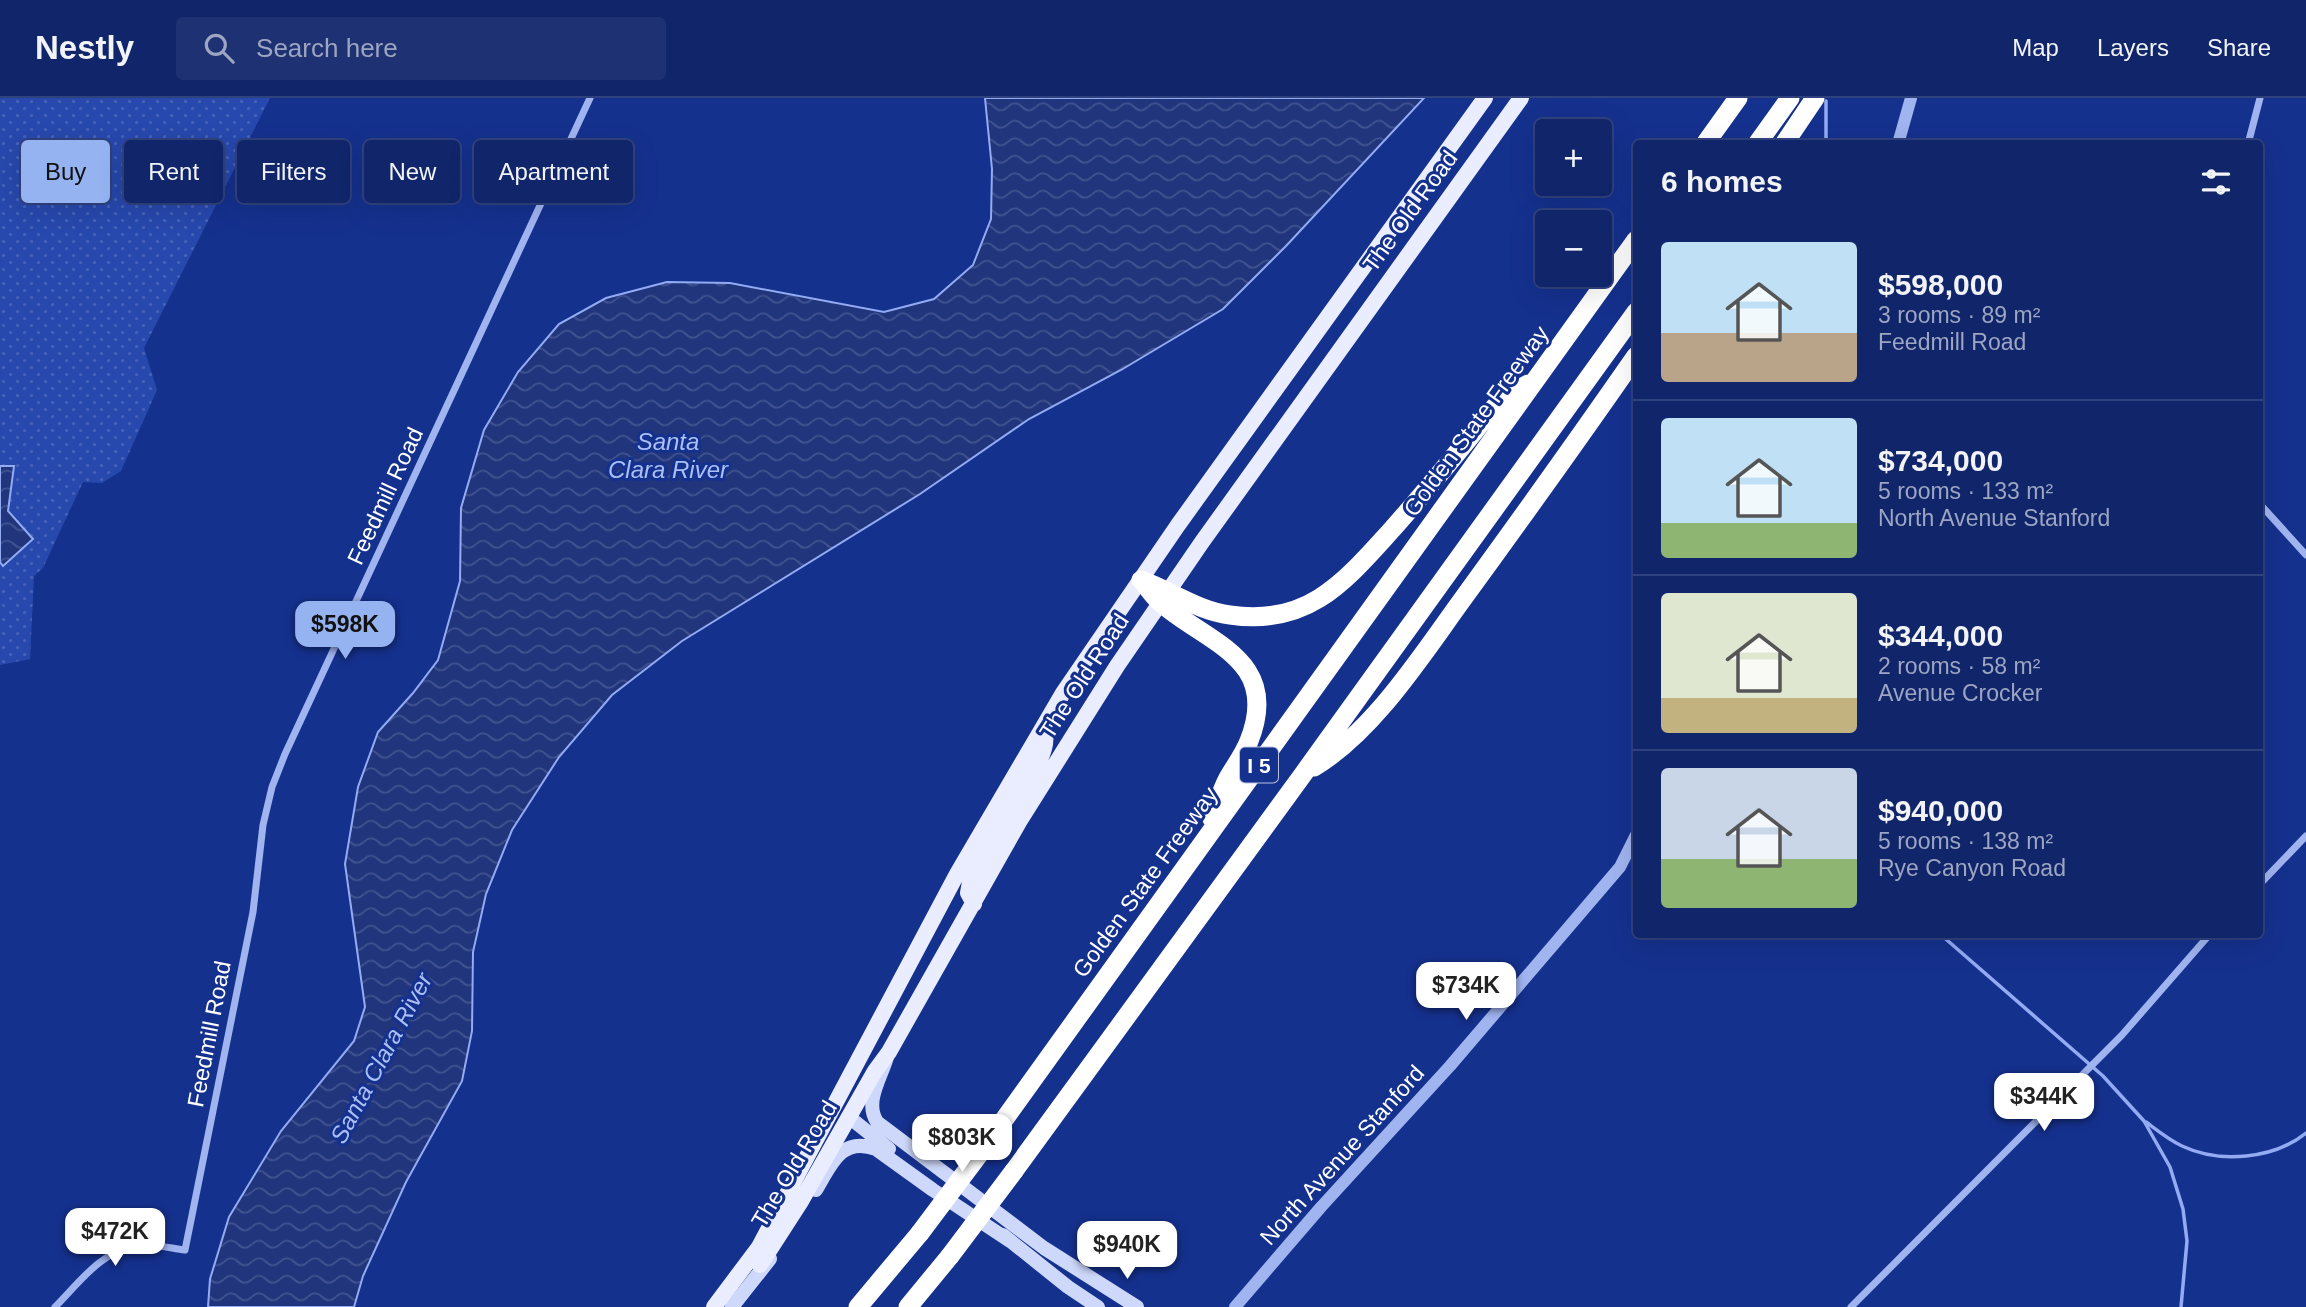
<!DOCTYPE html>
<html lang="en">
<head>
<meta charset="utf-8">
<style>
	:root { --surface:#10256a; --page:#1e3172; --text:#f1f3f6; --muted:#9ca5c1; --line:#30427e; --accent:#95b2f1 }
	body { margin:0; font-family:Arial,sans-serif; background:var(--page); color:var(--text); height:100vh; display:flex; flex-direction:column; font-size:26px; white-space:nowrap }
	* { box-sizing:border-box; margin:0 }
	p { font-size:23px; color:var(--muted) }
	.icon { flex:none; width:38px; height:38px; fill:none; stroke:currentColor; stroke-width:2; stroke-linecap:round; stroke-linejoin:round }
	.map { position:relative; flex:1; overflow:hidden }
	.drawer { position:absolute; left:1633px; top:42px; width:630px; height:798px; display:flex; flex-direction:column; background:var(--surface); border-radius:7px; box-shadow:0 7px 28px #0002,0 0 0 2px var(--line) }
	.drawer>* { flex:none }
	.top-card { position:absolute; left:21px; top:42px; width:665px; height:63px; display:flex; gap:14px }
	.buttons { position:absolute; left:1535px; top:21px; display:grid; gap:14px }
	.buttons a { display:grid; place-items:center; width:77px; height:77px; border-radius:7px; background:var(--surface); box-shadow:0 7px 28px #0002,0 0 0 2px var(--line); font-size:35px }
	.price { position:absolute; translate:-50% -60px; padding:0 16px; border-radius:14px; background:#fff; color:#222; font-size:23px; line-height:46px; filter:drop-shadow(0 2px 4px #0008) }
	.price::after { content:''; position:absolute; left:50%; top:42px; width:21px; height:16px; margin-left:-10px; background:inherit; clip-path:polygon(0 0,100% 0,50% 100%) }
	.price.active { background:var(--accent); color:#111 }
	ul { padding:0; list-style:none }
	li { display:flex; align-items:center; gap:21px; height:175px; padding:0 28px }
	li+li { border-top:2px solid var(--line) }
	li span { display:grid; place-items:center; flex:none; width:196px; height:140px; border-radius:7px; color:#555 }
	li>.icon { margin-inline-start:auto }
	span .icon { width:84px; height:84px; fill:#fffc; stroke-width:1 }
	li b { font-size:30px }
	h2 { display:flex; justify-content:space-between; align-items:center; height:84px; padding:0 28px; font-size:30px }
	.chip { padding:0 24px; border-radius:7px; background:var(--surface); box-shadow:0 7px 28px #0002,0 0 0 2px var(--line); font-size:24px; line-height:63px }
	.chip.active { background:var(--accent); color:#111 }
	header { display:flex; align-items:center; gap:42px; box-sizing:border-box; height:98px; padding:0 35px; background:var(--surface); border-bottom:2px solid var(--line) }
	header strong { font-size:33px }
	nav { display:flex; gap:38px; margin-inline-start:auto; font-size:24px }
	.search { width:490px; height:63px; background:var(--page); display:flex; align-items:center; gap:18px; box-sizing:border-box; padding:0 24px; border-radius:7px; color:var(--muted); font-size:26px }
	.map>svg:first-child { display:block }
	.park { fill:url(#park-dots) }
	.water { fill:url(#water-waves); stroke:#92abf3; stroke-width:2 }
	.lines { fill:none; stroke-linecap:round; stroke-linejoin:round }
	.stream { stroke:#92abf3; stroke-width:3.5 }
	.minor { stroke:#a0b4f0; stroke-width:7 }
	.tertiary { stroke:#a0b4f0; stroke-width:12 }
	.secondary { stroke:#ced8fb; stroke-width:14 }
	.primary { stroke:#e9edff; stroke-width:16 }
	.motorway { stroke:#fff; stroke-width:19 }
	.motorway-bridge { stroke:#fff; stroke-width:19 }
	.labels { text-anchor:middle; dominant-baseline:central; stroke-width:6; stroke-linejoin:round; paint-order:stroke }
	.shield { fill:#15318e; stroke:#b9c1dd; stroke-width:2 }
	.shield-label { font-size:21px; font-weight:bold; fill:#fff }
	.street-label { font-size:23px; fill:#fff; stroke:#15318e }
	.water-label { font-size:24px; font-style:italic; fill:#abbff7; stroke:#15318e }
</style>
</head>
<body>
<header>
<strong>Nestly</strong>
<div class="search"><svg class="icon" aria-label="search" viewBox="0 0 24 24"><circle cx="10" cy="10" r="6"/><path d="M15 15l6 6"/></svg>Search here</div>
<nav><a>Map</a><a>Layers</a><a>Share</a></nav>
</header>
<div class="map">
<svg width="2306" height="1209" viewBox="0 0 2306 1209">
	<defs>
		<pattern id="park-dots" width="8" height="8" patternUnits="userSpaceOnUse" patternTransform="scale(1.75)"><rect width="8" height="8" fill="#2748ad"/><path d="M2 2h.1M6 6h.1" fill="none" stroke="#4763b9" stroke-width="1.8" stroke-linecap="round"/></pattern>
		<pattern id="water-waves" width="16" height="10" patternUnits="userSpaceOnUse" patternTransform="scale(1.75)"><rect width="16" height="10" fill="#20357c"/><path d="M0 5q4-4 8 0t8 0" fill="none" stroke="#415390"/></pattern>
	</defs>
	<rect width="100%" height="100%" fill="#15318e"/>
	<path class="park" d="M0 0H270L144 250 157 292 121 373 102 385 83 384 43 470 34 478 30 561 0 567Z"/>
	<path class="water" d="M985 0H1424L1286 148 1223 211 1121 272 1029 321 920 396 682 543 612 597 559 659 512 732 486 796 473 854 472 933 462 983 406 1084 363 1178 354 1209H208L210 1181 229 1119 281 1033 354 943 365 909 345 766 358 689 378 634 413 595 438 562 460 483 461 410 484 332 518 274 559 226 606 200 667 184 730 185 884 214 934 201 973 167 991 121 992 71Z
		M0 368H14L8 413 33 441 3 468 0 464Z"/>
	<g class="lines">
		<path class="stream" d="M1826 46V3
			M1940 836 2103 978 2144 1023 2170 1069 2183 1111 2187 1143 2181 1209
			M2146 1024C2158 1033 2169 1042 2182 1048 2220 1066 2274 1061 2306 1035"/>
		<path class="minor" d="M2248 46 2260 0
			M2259 405 2306 457
			M2259 787 2306 738
			M55 1209C78 1186 102 1152 136 1148 153 1145 169 1150 185 1152L253 814 263 727 272 689 285 656 590 0
			M1851 1209 2122 937 2210 836"/>
		<path class="tertiary" d="M1898 46 1911 0
			M1235 1209 1321 1109 1450 968 1620 769 1636 737"/>
		<path class="secondary" d="M887 959C881 980 864 1004 877 1024L1044 1150 1137 1209
			M849 1019 889 1051
			M816 1092C831 1067 841 1038 876 1051L933 1092 1010 1143
			M1003 1137 1068 1189 1098 1209
			M732 1209 770 1161"/>
		<path class="primary" d="M1019 724 1013 708 1015 702C1025 685 1049 657 1045 636
			M974 806 968 795 970 784 1004 722 1005 714 999 705
			M760 1167 800 1105 875 973 889 954 1019 724 1117 568 1202 444 1521 0
			M714 1209 759 1149 957 776 1063 595 1178 427 1485 0"/>
		<path class="motorway" d="M1705 46 1738 0
			M1757 46 1790 0
			M1784 46 1815 0
			M1141 482C1171 493 1198 513 1230 517 1305 528 1341 488 1387 437 1416 405 1443 372 1470 339 1480 327 1489 313 1501 303 1508 296 1519 291 1528 286
			M1142 483C1148 490 1153 498 1160 504 1206 545 1282 560 1249 643 1244 656 1235 668 1228 680 1221 693 1217 708 1212 721
			M1314 669C1373 634 1422 557 1462 502 1521 421 1579 340 1636 258
			M983 1051 1636 142
			M1014 1073 1304 675 1636 214
			M858 1209 920 1135
			M908 1209 950 1158"/>
		<path class="motorway-bridge" d="M920 1135 983 1051
			M950 1158 1014 1073"/>
	</g>
	<g class="labels">
		<rect class="shield" x="1240" y="649.5" width="38" height="35" rx="5"/>
		<g class="shield-label">
			<text x="1259" y="667">I 5</text>
		</g>
		<g class="street-label">
			<text transform="translate(1410 113) rotate(-54)">The Old Road</text>
			<text transform="translate(1476 323) rotate(-54)">Golden State Freeway</text>
			<text transform="translate(385 398) rotate(-65)">Feedmill Road</text>
			<text transform="translate(1084 578) rotate(-57)">The Old Road</text>
			<text transform="translate(1145 784) rotate(-54)">Golden State Freeway</text>
			<text transform="translate(209 936) rotate(-79)">Feedmill Road</text>
			<text transform="translate(1342 1057) rotate(-48)">North Avenue Stanford</text>
			<text transform="translate(794 1066) rotate(-59)">The Old Road</text>
		</g>
		<g class="water-label">
			<text x="668" y="343">Santa<tspan x="668" dy="28">Clara River</tspan></text>
			<text transform="translate(381 960) rotate(-62)">Santa Clara River</text>
		</g>
	</g>
</svg>
<div class="buttons">
<a>+</a>
<a>−</a>
</div>
<b class="price active" style="left:345px;top:563px">$598K</b>
<b class="price" style="left:1466px;top:924px">$734K</b>
<b class="price" style="left:2044px;top:1035px">$344K</b>
<b class="price" style="left:962px;top:1076px">$803K</b>
<b class="price" style="left:115px;top:1170px">$472K</b>
<b class="price" style="left:1127px;top:1183px">$940K</b>
<div class="top-card">
<a class="chip active">Buy</a>
<a class="chip">Rent</a>
<a class="chip">Filters</a>
<a class="chip">New</a>
<a class="chip">Apartment</a>
</div>
<section class="drawer">
<h2>6 homes<svg class="icon" aria-label="filters" viewBox="0 0 24 24"><path d="M4 7h16M4 17h16"/><circle cx="9" cy="7" r="2"/><circle cx="15" cy="17" r="2"/></svg></h2>
<ul>
<li><span style="background:linear-gradient(#bfe0f5 65%,#b9a48a 0)"><svg class="icon" aria-label="home" viewBox="0 0 24 24"><path d="M3 11l9-7 9 7M6 9v11h12V9"/></svg></span><div><b>$598,000</b><p>3 rooms · 89 m²</p><p>Feedmill Road</p></div></li>
<li><span style="background:linear-gradient(#bfe0f5 75%,#8fb573 0)"><svg class="icon" aria-label="home" viewBox="0 0 24 24"><path d="M3 11l9-7 9 7M6 9v11h12V9"/></svg></span><div><b>$734,000</b><p>5 rooms · 133 m²</p><p>North Avenue Stanford</p></div></li>
<li><span style="background:linear-gradient(#dfe7d0 75%,#c2b280 0)"><svg class="icon" aria-label="home" viewBox="0 0 24 24"><path d="M3 11l9-7 9 7M6 9v11h12V9"/></svg></span><div><b>$344,000</b><p>2 rooms · 58 m²</p><p>Avenue Crocker</p></div></li>
<li><span style="background:linear-gradient(#c9d6e8 65%,#8fb573 0)"><svg class="icon" aria-label="home" viewBox="0 0 24 24"><path d="M3 11l9-7 9 7M6 9v11h12V9"/></svg></span><div><b>$940,000</b><p>5 rooms · 138 m²</p><p>Rye Canyon Road</p></div></li>
</ul>
</section>
</div>
</body>
</html>
